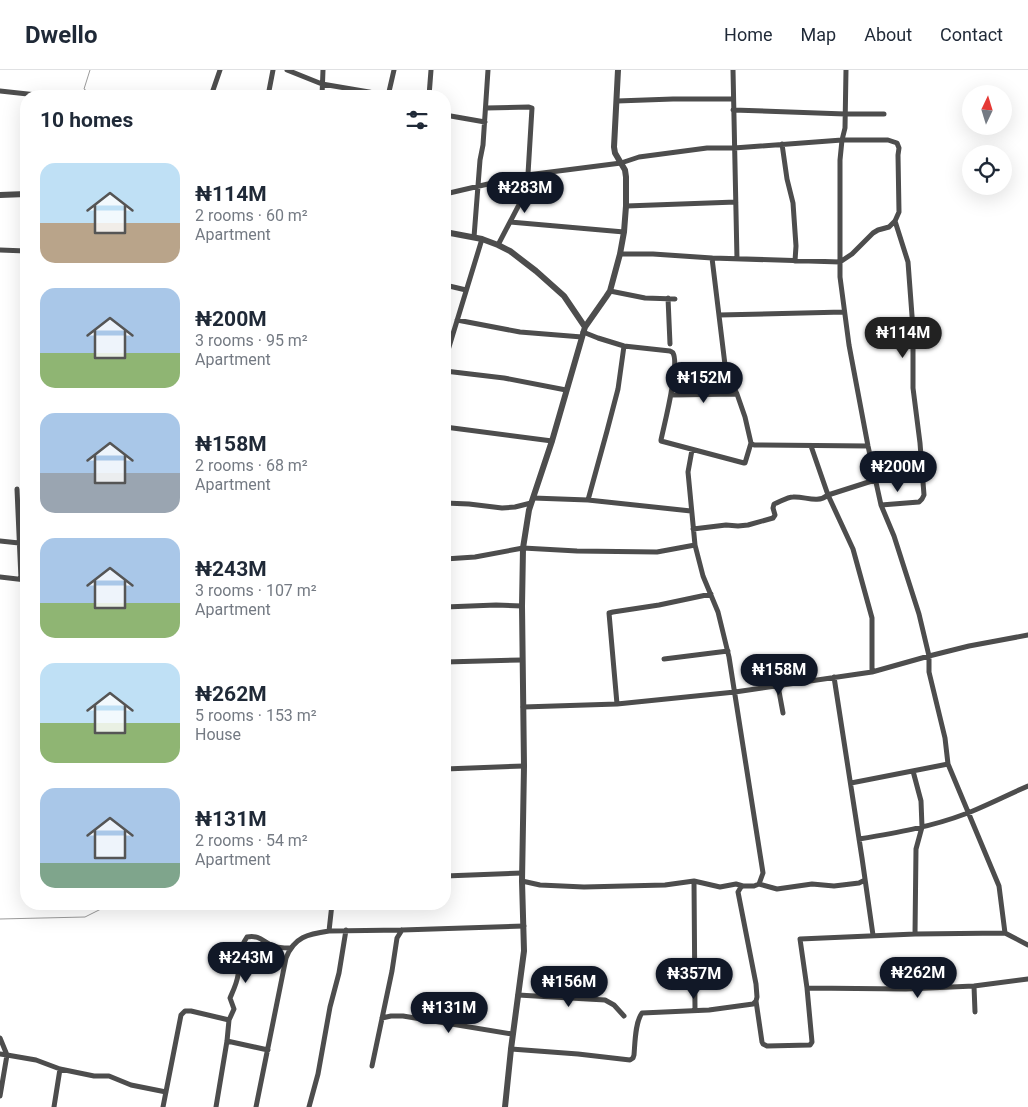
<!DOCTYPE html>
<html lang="en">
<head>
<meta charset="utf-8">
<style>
	:root { --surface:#fff; --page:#f2f2f3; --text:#1f2937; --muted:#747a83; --line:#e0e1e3; --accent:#111827 }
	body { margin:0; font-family:Roboto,sans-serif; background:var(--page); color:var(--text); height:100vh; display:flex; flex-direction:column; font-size:19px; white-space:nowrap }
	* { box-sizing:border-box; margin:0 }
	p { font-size:16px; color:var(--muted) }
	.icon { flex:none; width:28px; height:28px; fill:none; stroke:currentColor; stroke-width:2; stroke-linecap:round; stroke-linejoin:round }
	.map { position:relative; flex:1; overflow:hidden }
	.drawer { position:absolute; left:20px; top:20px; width:431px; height:820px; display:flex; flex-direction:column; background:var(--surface); border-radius:20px; box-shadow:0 5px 20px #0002 }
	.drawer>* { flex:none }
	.needle { width:32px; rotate:4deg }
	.controls { position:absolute; left:962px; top:15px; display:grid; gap:10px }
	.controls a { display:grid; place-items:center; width:50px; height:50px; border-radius:50%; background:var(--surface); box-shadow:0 5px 20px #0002; font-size:25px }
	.price { position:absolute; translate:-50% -42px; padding:0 11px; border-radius:18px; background:var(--accent); color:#fff; font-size:16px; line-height:32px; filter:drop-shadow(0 1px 2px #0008) }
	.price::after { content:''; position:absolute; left:50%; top:30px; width:15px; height:11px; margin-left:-8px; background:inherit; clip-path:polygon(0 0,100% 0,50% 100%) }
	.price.on { background:#222; color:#fff }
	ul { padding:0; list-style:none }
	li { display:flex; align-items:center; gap:15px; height:125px; padding:0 20px }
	li span { display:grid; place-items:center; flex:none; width:140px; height:100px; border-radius:15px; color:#555 }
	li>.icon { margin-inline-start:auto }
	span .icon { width:60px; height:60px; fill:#fffc; stroke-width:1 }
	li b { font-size:21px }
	h2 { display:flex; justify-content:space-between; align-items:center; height:60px; padding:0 20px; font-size:21px }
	header { display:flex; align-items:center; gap:30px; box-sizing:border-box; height:70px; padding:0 25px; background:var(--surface); border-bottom:1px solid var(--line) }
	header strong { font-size:24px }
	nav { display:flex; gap:28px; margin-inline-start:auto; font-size:18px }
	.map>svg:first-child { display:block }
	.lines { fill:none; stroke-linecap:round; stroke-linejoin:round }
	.stream { stroke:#9b9b9b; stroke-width:1 }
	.minor { stroke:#4d4d4d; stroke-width:5 }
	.tertiary { stroke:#4d4d4d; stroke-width:6 }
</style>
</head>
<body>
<header>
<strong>Dwello</strong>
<nav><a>Home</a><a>Map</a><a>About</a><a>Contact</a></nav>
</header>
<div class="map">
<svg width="1028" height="1037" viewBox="0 0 1028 1037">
	<rect width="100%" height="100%" fill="#fff"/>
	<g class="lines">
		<path class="stream" d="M90 0 84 19 94 26
			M0 849 85 847 111 834"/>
		<path class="minor" d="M287 0 322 14 369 22 385 26
			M733 0 737 189
			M846 0 845 58 842 70 840 90V207L849 275 868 376 881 435 894 466 919 544 929 586V602L945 668 948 694 999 816 1005 863 1028 875
			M0 21 46 26
			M211 26 220 0
			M268 26 273 0
			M322 26 323 0
			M388 26 394 0
			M429 26 431 0
			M617 31 673 29H733
			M486 38 529 37 532 38 528 104 523 127 498 175
			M733 40 845 44H884
			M445 45 485 52
			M782 74 787 109 793 133 796 176 795 191
			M445 124 527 105 621 93 639 87 707 78H734L842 70H888L897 73 899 78 898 85 899 142 895 151 889 157 878 160 873 163 852 184 840 192 712 188 653 184H620
			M626 136 736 132
			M510 152 624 162
			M474 167 480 90 483 75 488 0
			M0 180 26 181
			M445 215 466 220
			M610 221 645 228 675 229
			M668 228 670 274
			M719 245 844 242
			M457 250 520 262 582 267
			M583 262 598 268 624 276 670 281C671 282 673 282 673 283 680 295 664 355 661 370V371L744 393H745L751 373 745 347 737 324 726 303 712 188
			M445 290 482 169
			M445 301 504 308 566 320
			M671 325 737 324
			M445 357 552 371
			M751 373 754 375 868 376
			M811 376 828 425 853 479 872 548V602
			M17 419 21 509
			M533 428 588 430 691 441
			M588 430 607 361 618 319 624 276
			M445 433 469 434 502 438 515 437 531 433
			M881 435 919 432 922 429 924 425 920 373 913 318V259L908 192 895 151
			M693 459 726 455 738 456 748 455 773 448 775 445 773 438 774 434C780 432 787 427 793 427 805 426 817 434 828 425L875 410
			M0 471 19 473
			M445 489 475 487 523 478 577 481 657 482 695 475
			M0 507 26 510
			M445 537 496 535 522 536
			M664 589 728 581
			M445 592 522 590
			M834 607 862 788 873 865
			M778 616 783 643
			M617 634 609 543 613 542 659 535 711 524
			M523 637 617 634 735 622 872 602 929 586 969 576 1028 565
			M445 699 524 696
			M913 701 921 731 922 757 916 779 915 864
			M851 713 948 694
			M859 769C895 763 931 757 965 744 986 736 1007 725 1028 716
			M445 806 522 803
			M522 811 540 815 584 817 665 815 694 811 720 817 736 814 743 816H754L759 814 763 803 729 587 718 542 703 506 695 475 688 402 692 380
			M694 811 695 940
			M759 814 777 819 812 814 834 816 859 813 865 810
			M743 816 741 817 738 822 756 914 757 927 756 931 762 972 763 974 767 976 810 975 812 972 807 918 800 869 915 864 1005 863
			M307 834 332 836
			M329 861 332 834
			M974 916 975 942
			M807 918 906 919 974 916 1028 909
			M518 925 605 930 614 935 624 946
			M382 948 391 946H403L512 964
			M0 968 7 985 36 990 60 999 94 1006H109L131 1015 166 1022
			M227 971 268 980
			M511 979 578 984 630 990 633 988 634 985C635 974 635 952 642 943L709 940 753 934 756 931
			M0 984 7 985 0 1026
			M372 996 392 901 397 868 402 860
			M54 1037 60 999
			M163 1037 181 945 185 941H191L229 950
			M216 1037 227 971 229 950 234 939 230 928C233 921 237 913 238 905 241 888 236 884 247 867 260 865 262 871 273 876 278 878 284 878 290 878
			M256 1037 286 888C294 867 308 864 329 861L402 860 524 856
			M309 1037 318 1004 330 937 339 903 346 860"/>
		<path class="tertiary" d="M0 125 26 124
			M445 162 482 169 498 175 510 181 536 201 564 226 585 257
			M505 1037 511 979 524 881 522 811 524 696 522 536 523 478 529 440 552 371 585 257 606 227 610 221 620 184 624 162 626 136V107L625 100 615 83 614 77 618 0"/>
	</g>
</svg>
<div class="controls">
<a><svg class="needle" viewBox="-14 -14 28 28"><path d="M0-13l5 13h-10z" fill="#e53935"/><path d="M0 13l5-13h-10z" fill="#747a83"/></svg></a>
<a><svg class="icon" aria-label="locate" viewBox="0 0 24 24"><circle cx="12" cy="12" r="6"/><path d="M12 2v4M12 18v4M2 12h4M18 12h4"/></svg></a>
</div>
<b class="price" style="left:525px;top:144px">₦283M</b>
<b class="price on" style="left:903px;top:289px">₦114M</b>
<b class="price" style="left:704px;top:334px">₦152M</b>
<b class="price" style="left:898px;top:423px">₦200M</b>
<b class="price" style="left:779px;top:626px">₦158M</b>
<b class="price" style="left:246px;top:914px">₦243M</b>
<b class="price" style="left:918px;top:929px">₦262M</b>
<b class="price" style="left:694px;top:930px">₦357M</b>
<b class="price" style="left:569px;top:938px">₦156M</b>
<b class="price" style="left:449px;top:964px">₦131M</b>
<section class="drawer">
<h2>10 homes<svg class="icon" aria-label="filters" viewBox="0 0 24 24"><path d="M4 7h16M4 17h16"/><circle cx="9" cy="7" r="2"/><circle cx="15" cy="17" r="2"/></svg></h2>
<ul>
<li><span style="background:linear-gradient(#bfe0f5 60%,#b9a48a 0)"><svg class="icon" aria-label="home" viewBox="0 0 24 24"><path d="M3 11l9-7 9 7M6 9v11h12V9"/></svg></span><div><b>₦114M</b><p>2 rooms · 60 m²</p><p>Apartment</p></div></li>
<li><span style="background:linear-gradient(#a9c7e8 65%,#8fb573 0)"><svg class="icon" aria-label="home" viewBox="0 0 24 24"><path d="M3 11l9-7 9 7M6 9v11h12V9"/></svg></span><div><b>₦200M</b><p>3 rooms · 95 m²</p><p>Apartment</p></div></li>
<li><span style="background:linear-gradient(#a9c7e8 60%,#9aa5b1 0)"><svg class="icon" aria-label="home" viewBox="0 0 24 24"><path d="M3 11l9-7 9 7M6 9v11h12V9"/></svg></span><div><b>₦158M</b><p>2 rooms · 68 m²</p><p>Apartment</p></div></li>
<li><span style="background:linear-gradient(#a9c7e8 65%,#8fb573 0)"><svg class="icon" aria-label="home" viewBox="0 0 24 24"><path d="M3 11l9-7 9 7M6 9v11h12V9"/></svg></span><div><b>₦243M</b><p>3 rooms · 107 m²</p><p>Apartment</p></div></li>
<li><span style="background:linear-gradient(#bfe0f5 60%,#8fb573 0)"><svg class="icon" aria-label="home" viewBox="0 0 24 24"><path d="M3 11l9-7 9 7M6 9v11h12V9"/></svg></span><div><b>₦262M</b><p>5 rooms · 153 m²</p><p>House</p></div></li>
<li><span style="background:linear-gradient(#a9c7e8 75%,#7fa58c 0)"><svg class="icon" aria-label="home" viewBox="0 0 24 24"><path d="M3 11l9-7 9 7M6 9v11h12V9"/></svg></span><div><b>₦131M</b><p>2 rooms · 54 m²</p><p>Apartment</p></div></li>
</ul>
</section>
</div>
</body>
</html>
